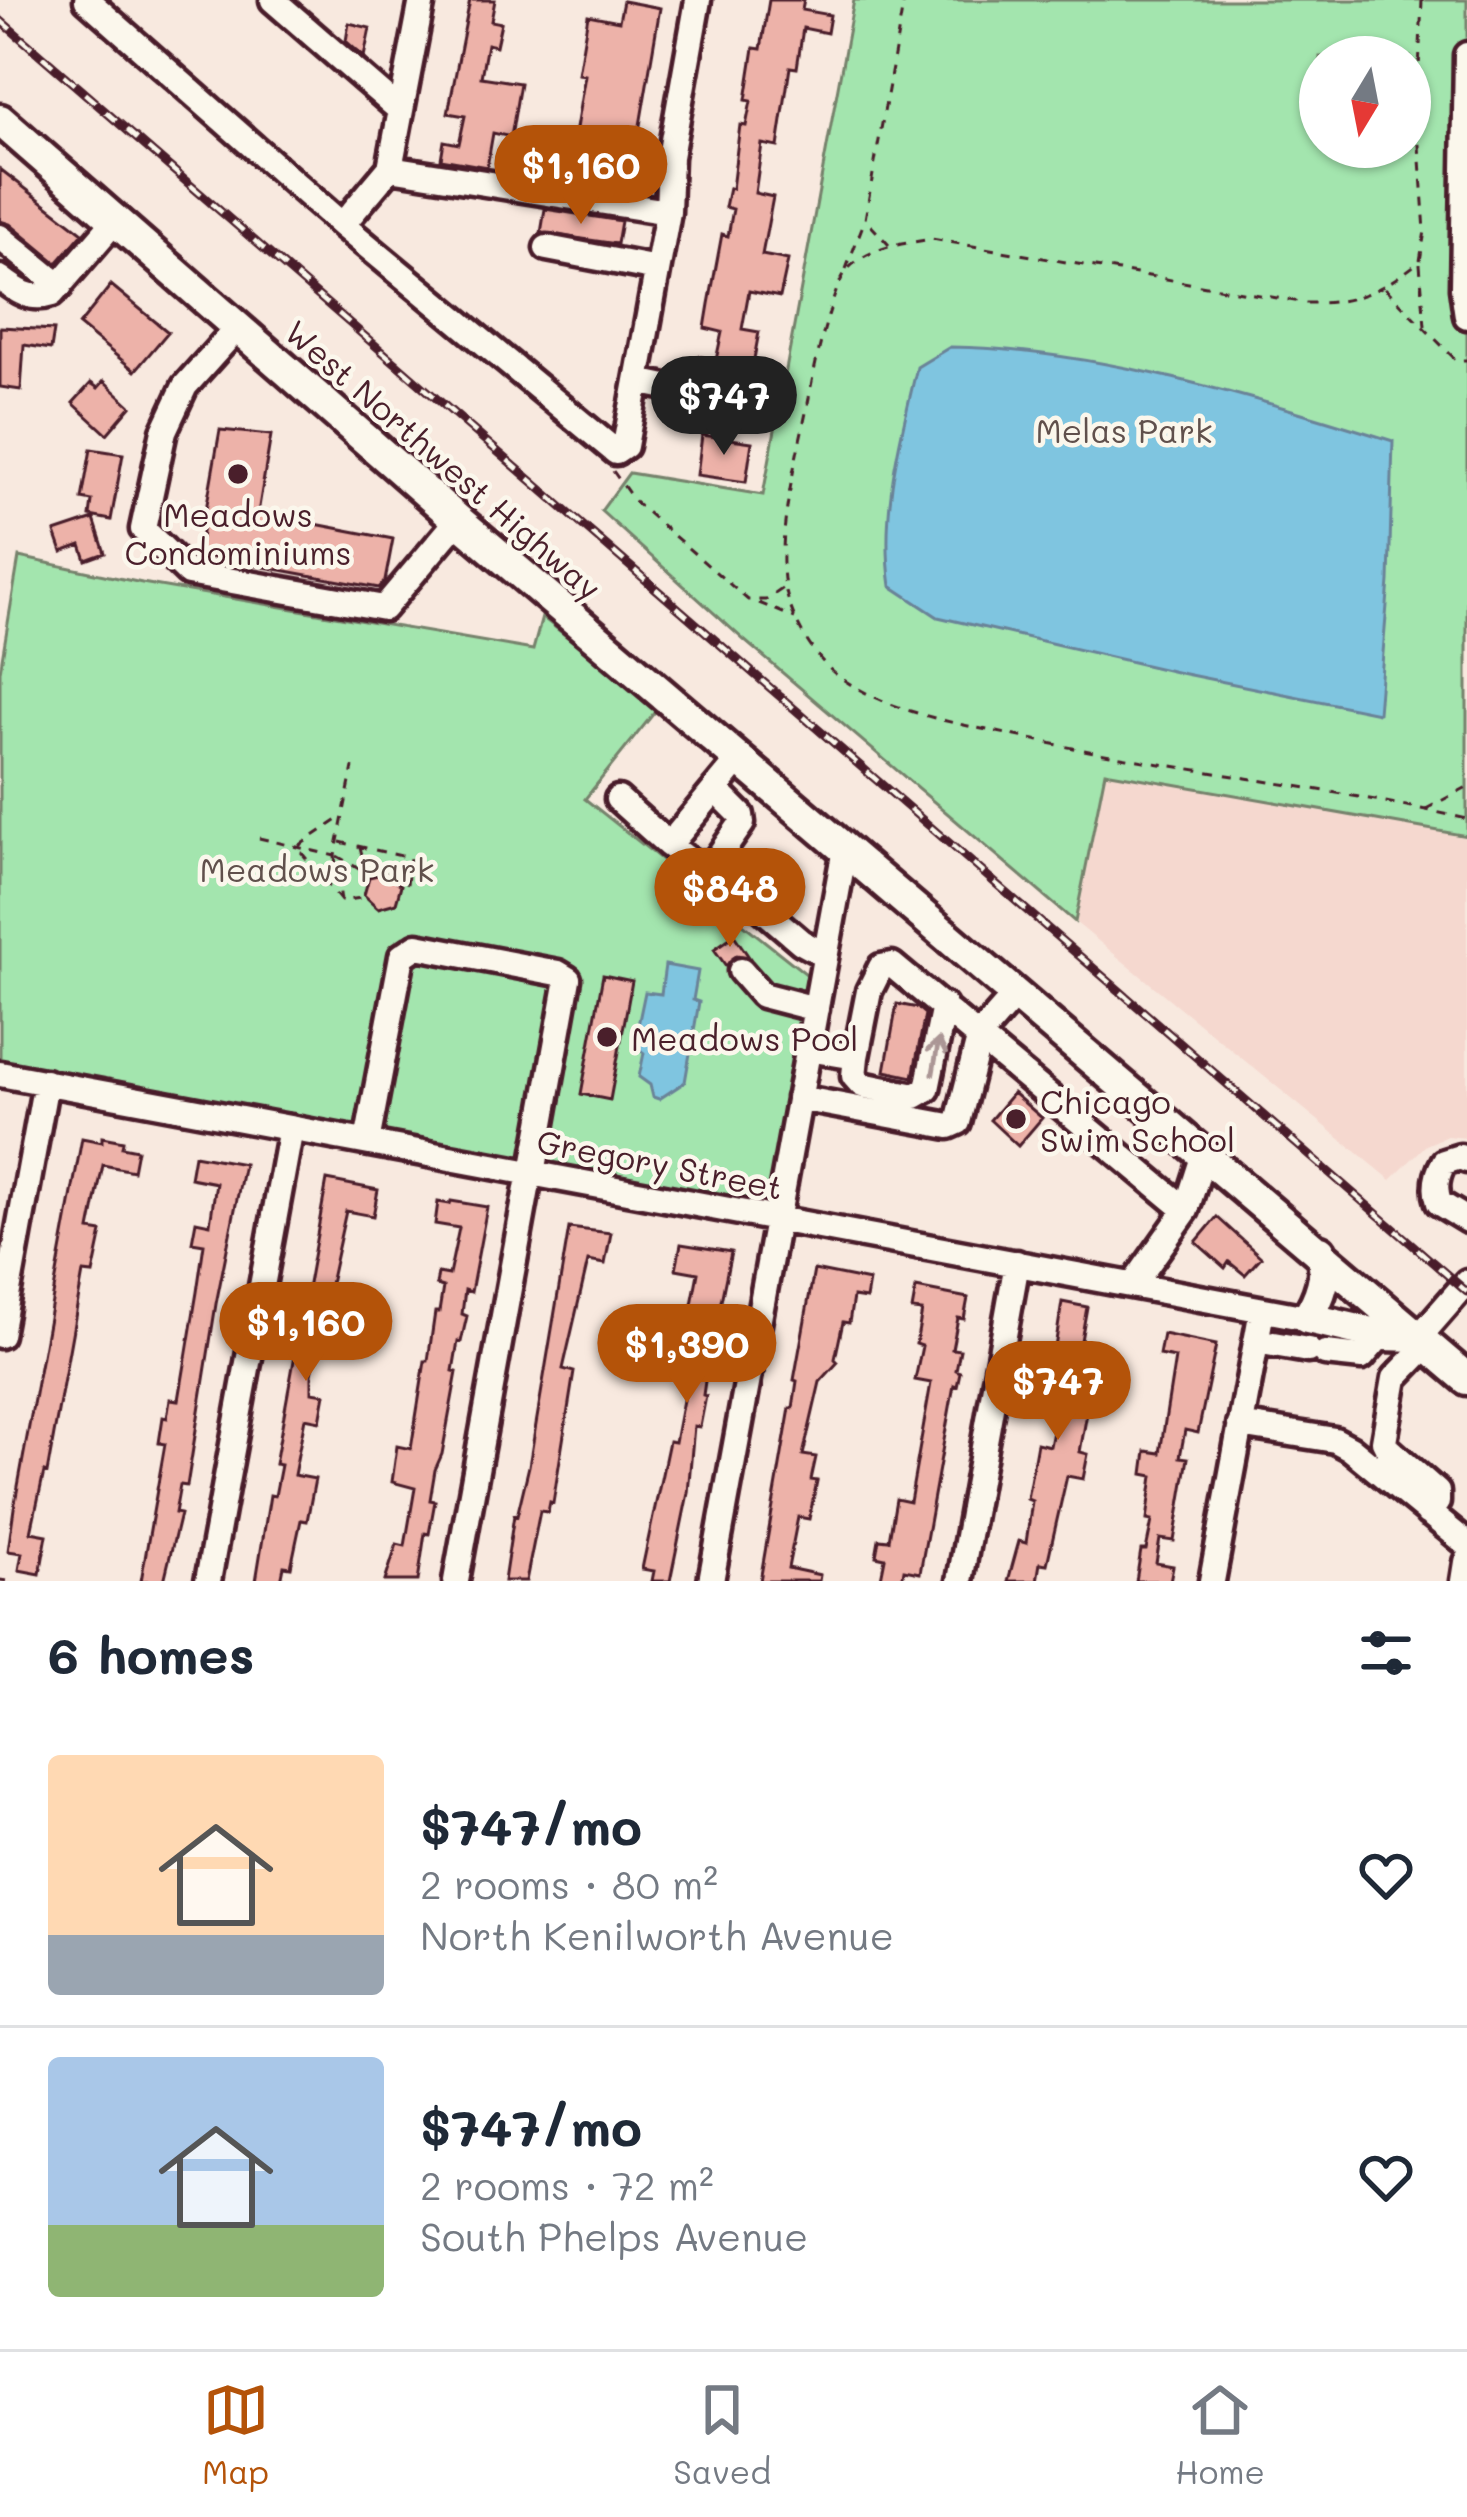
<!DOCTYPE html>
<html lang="en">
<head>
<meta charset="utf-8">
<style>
	:root { --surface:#fff; --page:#f2f2f3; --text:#1f2937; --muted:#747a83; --line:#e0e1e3; --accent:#b45309 }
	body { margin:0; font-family:Mali,sans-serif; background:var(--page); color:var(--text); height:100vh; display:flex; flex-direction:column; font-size:45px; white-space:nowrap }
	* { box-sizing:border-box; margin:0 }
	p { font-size:39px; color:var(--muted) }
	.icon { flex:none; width:66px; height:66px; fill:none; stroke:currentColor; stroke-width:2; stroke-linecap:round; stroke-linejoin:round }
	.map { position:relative; height:1581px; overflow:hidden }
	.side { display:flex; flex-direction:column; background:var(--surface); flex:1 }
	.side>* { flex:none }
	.needle { width:78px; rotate:190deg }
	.buttons { position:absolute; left:1299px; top:36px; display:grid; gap:24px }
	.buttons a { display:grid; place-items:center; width:132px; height:132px; border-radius:50%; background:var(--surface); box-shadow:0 3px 9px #0004; font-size:60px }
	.price { position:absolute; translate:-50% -102px; padding:0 27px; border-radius:42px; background:var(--accent); color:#fff; font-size:39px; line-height:78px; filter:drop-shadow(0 3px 6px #0008) }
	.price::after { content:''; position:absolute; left:50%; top:72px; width:36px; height:27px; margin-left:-18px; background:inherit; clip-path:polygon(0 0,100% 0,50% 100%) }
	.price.current { background:#222; color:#fff }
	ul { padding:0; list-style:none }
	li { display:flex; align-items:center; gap:36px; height:300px; padding:0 48px }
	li+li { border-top:3px solid var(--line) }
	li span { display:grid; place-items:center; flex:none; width:336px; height:240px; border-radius:12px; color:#555 }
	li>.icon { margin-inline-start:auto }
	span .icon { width:144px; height:144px; fill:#fffc; stroke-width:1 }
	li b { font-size:51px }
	h2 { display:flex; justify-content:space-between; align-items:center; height:144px; padding:0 48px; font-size:51px }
	.menu { display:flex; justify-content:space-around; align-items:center; height:168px; border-top:3px solid var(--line); background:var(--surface); font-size:33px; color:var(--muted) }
	.menu a { display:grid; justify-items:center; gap:6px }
	.menu .current { color:var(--accent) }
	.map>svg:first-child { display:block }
	.built { fill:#f5d8cf }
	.green { fill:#a3e5ae; stroke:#76826c; stroke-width:3; fill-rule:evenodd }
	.water { fill:#7fc5e0; stroke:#6a8398; stroke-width:3 }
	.building { fill:#edb2a9; stroke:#4a1f2b; stroke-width:3 }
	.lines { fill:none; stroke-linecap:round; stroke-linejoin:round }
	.minor-casing { stroke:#4a1f2b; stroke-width:33 }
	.major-casing { stroke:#4a1f2b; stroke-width:39 }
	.path { stroke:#4a1f2b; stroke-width:3; stroke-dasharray:9 9; stroke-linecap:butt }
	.minor { stroke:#fbf7ec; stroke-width:24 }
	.major { stroke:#fbf7ec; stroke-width:30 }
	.rail-casing { stroke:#4a1f2b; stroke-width:9 }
	.rail { stroke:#fbf7ec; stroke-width:4.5; stroke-dasharray:14; stroke-linecap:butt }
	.oneway { stroke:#ab9695 }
	.poi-dot { fill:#4a1f2b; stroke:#fbf7ec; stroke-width:4.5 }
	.labels { text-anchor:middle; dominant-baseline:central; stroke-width:9; stroke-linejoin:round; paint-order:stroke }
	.park-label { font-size:33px; fill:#60504c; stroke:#fbf7ec }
	.street-label { font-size:33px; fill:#4a1f2b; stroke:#fbf7ec }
	.poi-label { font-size:33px; fill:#4a1f2b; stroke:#fbf7ec; text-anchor:start }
</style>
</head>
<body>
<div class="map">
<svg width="1467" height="1581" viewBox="0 0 1467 1581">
	<rect width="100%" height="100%" fill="#f8e9df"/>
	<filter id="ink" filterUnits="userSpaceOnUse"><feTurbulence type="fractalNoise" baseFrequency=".00833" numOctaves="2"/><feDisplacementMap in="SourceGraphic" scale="24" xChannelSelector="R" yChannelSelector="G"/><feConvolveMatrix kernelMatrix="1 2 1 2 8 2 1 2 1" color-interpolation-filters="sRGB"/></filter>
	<g filter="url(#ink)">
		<path class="built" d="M1105 772 1467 836V1138L1447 1136 1426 1145 1391 1180 1075 922Z"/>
		<path class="green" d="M854 0H1467V836L1105 772 1075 922 744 640 601 511 629 473 763 495ZM1320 57H1410V147H1320Z
			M19 557 142 583 533 650 542 617 658 708 585 799 810 977 767 1198 753 1204 0 1065V671Z"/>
		<path class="water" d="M950 347C1097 349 1252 397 1393 441L1389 581 1378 713 1180 673 938 617 891 586C880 512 900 439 917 367Z
			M665 965 698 971 693 1000 699 1002 685 1082 659 1099 653 1097 650 1085 639 1077 644 1053 637 1048 646 1038 636 1035 645 992 661 994Z"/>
		<path class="building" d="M470 0H495L491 21 501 23 496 46 487 44 481 77 520 83 511 137 493 133 487 167 441 159 444 141 459 144 465 116 448 113Z
			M769 0H804L802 10 830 15 827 33 803 28 797 68 790 67 778 147 762 144 755 193 773 197 762 255 788 260 780 297 749 291 742 329 759 332 754 359 764 362 761 378 731 372 729 383 694 376 698 356 716 360 722 332 705 328 709 304 722 234 728 236 733 209 725 207 729 188 732 189 740 125 746 126 751 101 746 100 754 48 761 49Z
			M623 1 660 8 637 143 630 142 625 175 629 176 627 189 582 182 583 173 569 170 585 75 578 74 588 15 619 21Z
			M349 23 370 28 364 57 346 41Z
			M0 169 83 233 57 263 10 224 0 221Z
			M545 209 621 221 617 244 541 233Z
			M111 285 168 332 135 371 79 325Z
			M0 327 54 330 51 349 24 345 21 390 0 387Z
			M104 381 131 406 107 434 73 403 91 383 98 388Z
			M220 430 271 435 258 513 393 539 385 581 379 588 198 555Z
			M702 435 752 442 746 482 697 475Z
			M91 449 123 454 111 520 90 516 92 501 82 499Z
			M94 519 105 553 86 560 81 545 62 552 55 532Z
			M387 873 401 885 396 903 378 908 364 895 369 877Z
			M734 935 749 957 737 955 726 966 714 949Z
			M603 975 632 981 610 1100 581 1094Z
			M897 1004 918 1008 925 1014 913 1077 885 1071Z
			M1013 1093 1042 1118 1018 1146 990 1120Z
			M102 1137 123 1141 122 1147 137 1150 133 1171 103 1165 90 1230 102 1232 93 1274 83 1273 47 1473 44 1472 31 1532 47 1535 40 1574 19 1570 22 1553 8 1551 14 1508 82 1138 102 1142Z
			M194 1155 244 1164 216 1304 187 1486 180 1485 175 1513 180 1514 164 1581H141L165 1444 159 1443 163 1417 167 1418 170 1399 179 1400 197 1292 204 1244 192 1242 196 1221 210 1224 216 1183 190 1178Z
			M327 1180 378 1190 373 1216 346 1211 326 1302 312 1374V1392L325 1394 320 1421 305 1418 294 1475 315 1479 307 1521 301 1520 291 1567 284 1566 281 1581H256L270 1495 275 1496 281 1465 275 1464Z
			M451 1201 487 1207 471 1292 465 1290 462 1314 467 1316 461 1342 458 1341 453 1371 457 1372 442 1454 435 1470 430 1500 435 1501 429 1534 425 1533 418 1581H385L397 1544 405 1546 415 1488 392 1482 397 1446 411 1449 425 1361H428L435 1312H439L443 1287 436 1285 438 1273 449 1275 459 1228 435 1224 438 1202 450 1204Z
			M1217 1217 1261 1257 1245 1275 1229 1262 1225 1268 1196 1242Z
			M569 1228 611 1233 605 1264 588 1261 563 1369 574 1372 553 1503 550 1502 548 1512 540 1511 526 1581H504L514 1515 517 1516 529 1466Z
			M681 1244 731 1252 716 1326H713L703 1395 706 1396 700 1427 694 1426 688 1493 670 1581H652L654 1571 642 1569 669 1441 675 1442 689 1368 680 1367 698 1273 676 1269Z
			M814 1270 869 1281 866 1299 853 1297 849 1323 843 1322 835 1359 838 1362 820 1382 803 1455 816 1457 811 1480 817 1481 809 1519 798 1517 788 1568 820 1575 819 1581H760L790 1408H793L797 1381 794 1380Z
			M916 1288 968 1298 964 1319 958 1318 952 1349 960 1350 956 1370 960 1372 957 1386 954 1385 920 1573 904 1570 902 1581H897L881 1578 885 1558 876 1556 879 1539 889 1540 896 1499 910 1502 931 1383 915 1380 922 1346 916 1344 922 1311 912 1310Z
			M1062 1302 1087 1307 1080 1346 1094 1349 1084 1397 1095 1399 1091 1414 1087 1413 1080 1452 1088 1454 1083 1479 1067 1476 1047 1564 1040 1563 1037 1581H1008L1019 1541 1026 1543 1032 1501 1027 1499 1037 1443 1050 1446 1056 1416 1045 1413Z
			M1163 1334 1216 1345 1198 1433 1185 1430 1180 1457 1188 1458 1174 1541 1160 1539 1156 1563 1173 1566 1170 1581H1136L1141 1550H1146L1152 1521 1147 1520 1153 1476 1143 1474 1146 1451 1160 1453 1175 1358 1159 1355Z"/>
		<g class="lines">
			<defs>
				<path id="minor" d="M87 0 342 225 616 452 625 446 668 212 670 157 698 0
					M273 0 401 111
					M1467 55 1463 288 1467 316
					M390 168 668 212
					M342 225 390 168 422 0
					M0 237 60 286
					M547 248 657 269
					M0 278C17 291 30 301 52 294L114 222
					M237 328 185 386 164 431 143 529 188 573 384 608 458 520
					M637 381 757 406
					M618 799 669 845 739 760
					M669 845 694 864 714 863 742 823 741 815 715 789
					M725 877 801 942 825 955
					M741 971 762 995 816 1009
					M808 1049 856 1057 869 991 881 967 892 965 1186 1210
					M856 1057 854 1076 862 1085 915 1096 927 1089 944 1006
					M0 1074 1307 1318
					M799 1098 949 1126 958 1122 980 1035 1016 994
					M367 1142 402 956 417 946 558 973 568 979 533 1173
					M1467 1160 1460 1157 1444 1162C1436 1176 1434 1188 1439 1203L1467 1220
					M1133 1285 1186 1210 1204 1154
					M0 1335 46 1082
					M1420 1336 1467 1282
					M1256 1341 1308 1350
					M1325 1353 1362 1357 1381 1335
					M1240 1425 1335 1440 1350 1448 1467 1544
					M1428 1513 1437 1502V1492L1388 1449 1384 1441 1395 1378 1428 1344
					M208 1581 291 1128
					M456 1581 530 1172
					M711 1581 845 849
					M960 1581 1017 1263
					M1212 1581 1262 1310
					M1464 1581 1467 1562"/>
				<path id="major" d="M0 120 458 520 1467 1379
					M1320 1251C1331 1271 1319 1300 1307 1318L1381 1335 1420 1336"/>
			</defs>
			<use href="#minor" class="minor-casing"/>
			<use href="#major" class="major-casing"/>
			<path class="path" d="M1422 0 1417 117 1425 231 1420 261C1382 291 1354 304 1306 303L932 239C904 244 870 246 848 269 832 286 813 372 809 398 798 454 776 530 785 587 791 619 814 660 841 678 893 714 960 724 1021 737 1168 770 1320 785 1467 819
				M889 245 865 219 904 0
				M1420 264 1425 326
				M846 269 864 222
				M1385 288 1456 360H1467
				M613 471 635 502 748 600H766L785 587
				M759 603 795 618
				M1426 809 1467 787
				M259 838 335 856 353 767
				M340 842 410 858 407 884
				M360 847 366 871
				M337 856 366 873
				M335 857 341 901 361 898
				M341 901 297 847 342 817
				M0 1580 7 1581"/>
			<use href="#minor" class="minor"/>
			<use href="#major" class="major"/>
			<defs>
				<path id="rail" d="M0 20 1467 1292"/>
			</defs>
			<use href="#rail" class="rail-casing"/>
			<use href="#rail" class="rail"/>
		</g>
		<defs><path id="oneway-shaft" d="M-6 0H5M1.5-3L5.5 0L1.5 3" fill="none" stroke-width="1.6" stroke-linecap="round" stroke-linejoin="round" transform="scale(3)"/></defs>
		<use class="oneway" href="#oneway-shaft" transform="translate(936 1056) rotate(-80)"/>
	</g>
	<g class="poi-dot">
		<circle cx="238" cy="474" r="12"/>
		<circle cx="607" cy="1037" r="12"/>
		<circle cx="1016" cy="1119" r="12"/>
	</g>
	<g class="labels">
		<g class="park-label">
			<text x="1124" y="429">Melas Park</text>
			<text x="317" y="868">Meadows Park</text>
		</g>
		<g class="street-label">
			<text transform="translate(444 459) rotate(41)">West Northwest Highway</text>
			<text transform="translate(660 1163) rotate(11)">Gregory Street</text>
		</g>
		<g class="poi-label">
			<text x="238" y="513" text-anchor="middle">Meadows<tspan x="238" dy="38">Condominiums</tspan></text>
			<text x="631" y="1037">Meadows Pool</text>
			<text x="1040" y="1100">Chicago<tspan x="1040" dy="38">Swim School</tspan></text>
		</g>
	</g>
</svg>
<div class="buttons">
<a><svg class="needle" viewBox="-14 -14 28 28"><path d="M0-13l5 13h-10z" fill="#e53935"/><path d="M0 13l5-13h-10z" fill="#747a83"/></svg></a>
</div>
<b class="price" style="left:581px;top:227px">$1,160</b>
<b class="price current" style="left:724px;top:458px">$747</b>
<b class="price" style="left:730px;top:950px">$848</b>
<b class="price" style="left:306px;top:1384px">$1,160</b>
<b class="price" style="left:687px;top:1406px">$1,390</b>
<b class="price" style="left:1058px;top:1443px">$747</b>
</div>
<section class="side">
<h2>6 homes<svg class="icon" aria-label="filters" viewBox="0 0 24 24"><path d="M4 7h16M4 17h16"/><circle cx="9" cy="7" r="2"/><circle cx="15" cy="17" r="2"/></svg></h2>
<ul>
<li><span style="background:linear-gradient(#ffd9b3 75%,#9aa5b1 0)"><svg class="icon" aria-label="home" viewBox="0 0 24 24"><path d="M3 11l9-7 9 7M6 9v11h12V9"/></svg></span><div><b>$747/mo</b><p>2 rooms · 80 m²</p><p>North Kenilworth Avenue</p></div><svg class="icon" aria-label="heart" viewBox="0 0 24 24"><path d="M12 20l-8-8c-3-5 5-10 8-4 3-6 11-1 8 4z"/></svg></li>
<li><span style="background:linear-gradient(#a9c7e8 70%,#8fb573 0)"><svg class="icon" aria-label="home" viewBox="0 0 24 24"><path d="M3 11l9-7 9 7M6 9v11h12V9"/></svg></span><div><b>$747/mo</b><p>2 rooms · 72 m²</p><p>South Phelps Avenue</p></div><svg class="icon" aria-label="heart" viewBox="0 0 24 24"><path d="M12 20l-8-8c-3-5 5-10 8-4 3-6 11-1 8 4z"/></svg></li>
</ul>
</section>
<nav class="menu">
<a class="current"><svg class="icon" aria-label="map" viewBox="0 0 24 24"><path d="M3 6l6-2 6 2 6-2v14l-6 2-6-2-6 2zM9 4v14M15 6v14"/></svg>Map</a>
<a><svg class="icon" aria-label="saved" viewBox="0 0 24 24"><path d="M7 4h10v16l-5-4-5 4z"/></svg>Saved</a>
<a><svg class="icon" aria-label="home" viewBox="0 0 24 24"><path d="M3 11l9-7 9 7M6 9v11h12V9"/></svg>Home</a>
</nav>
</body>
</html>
